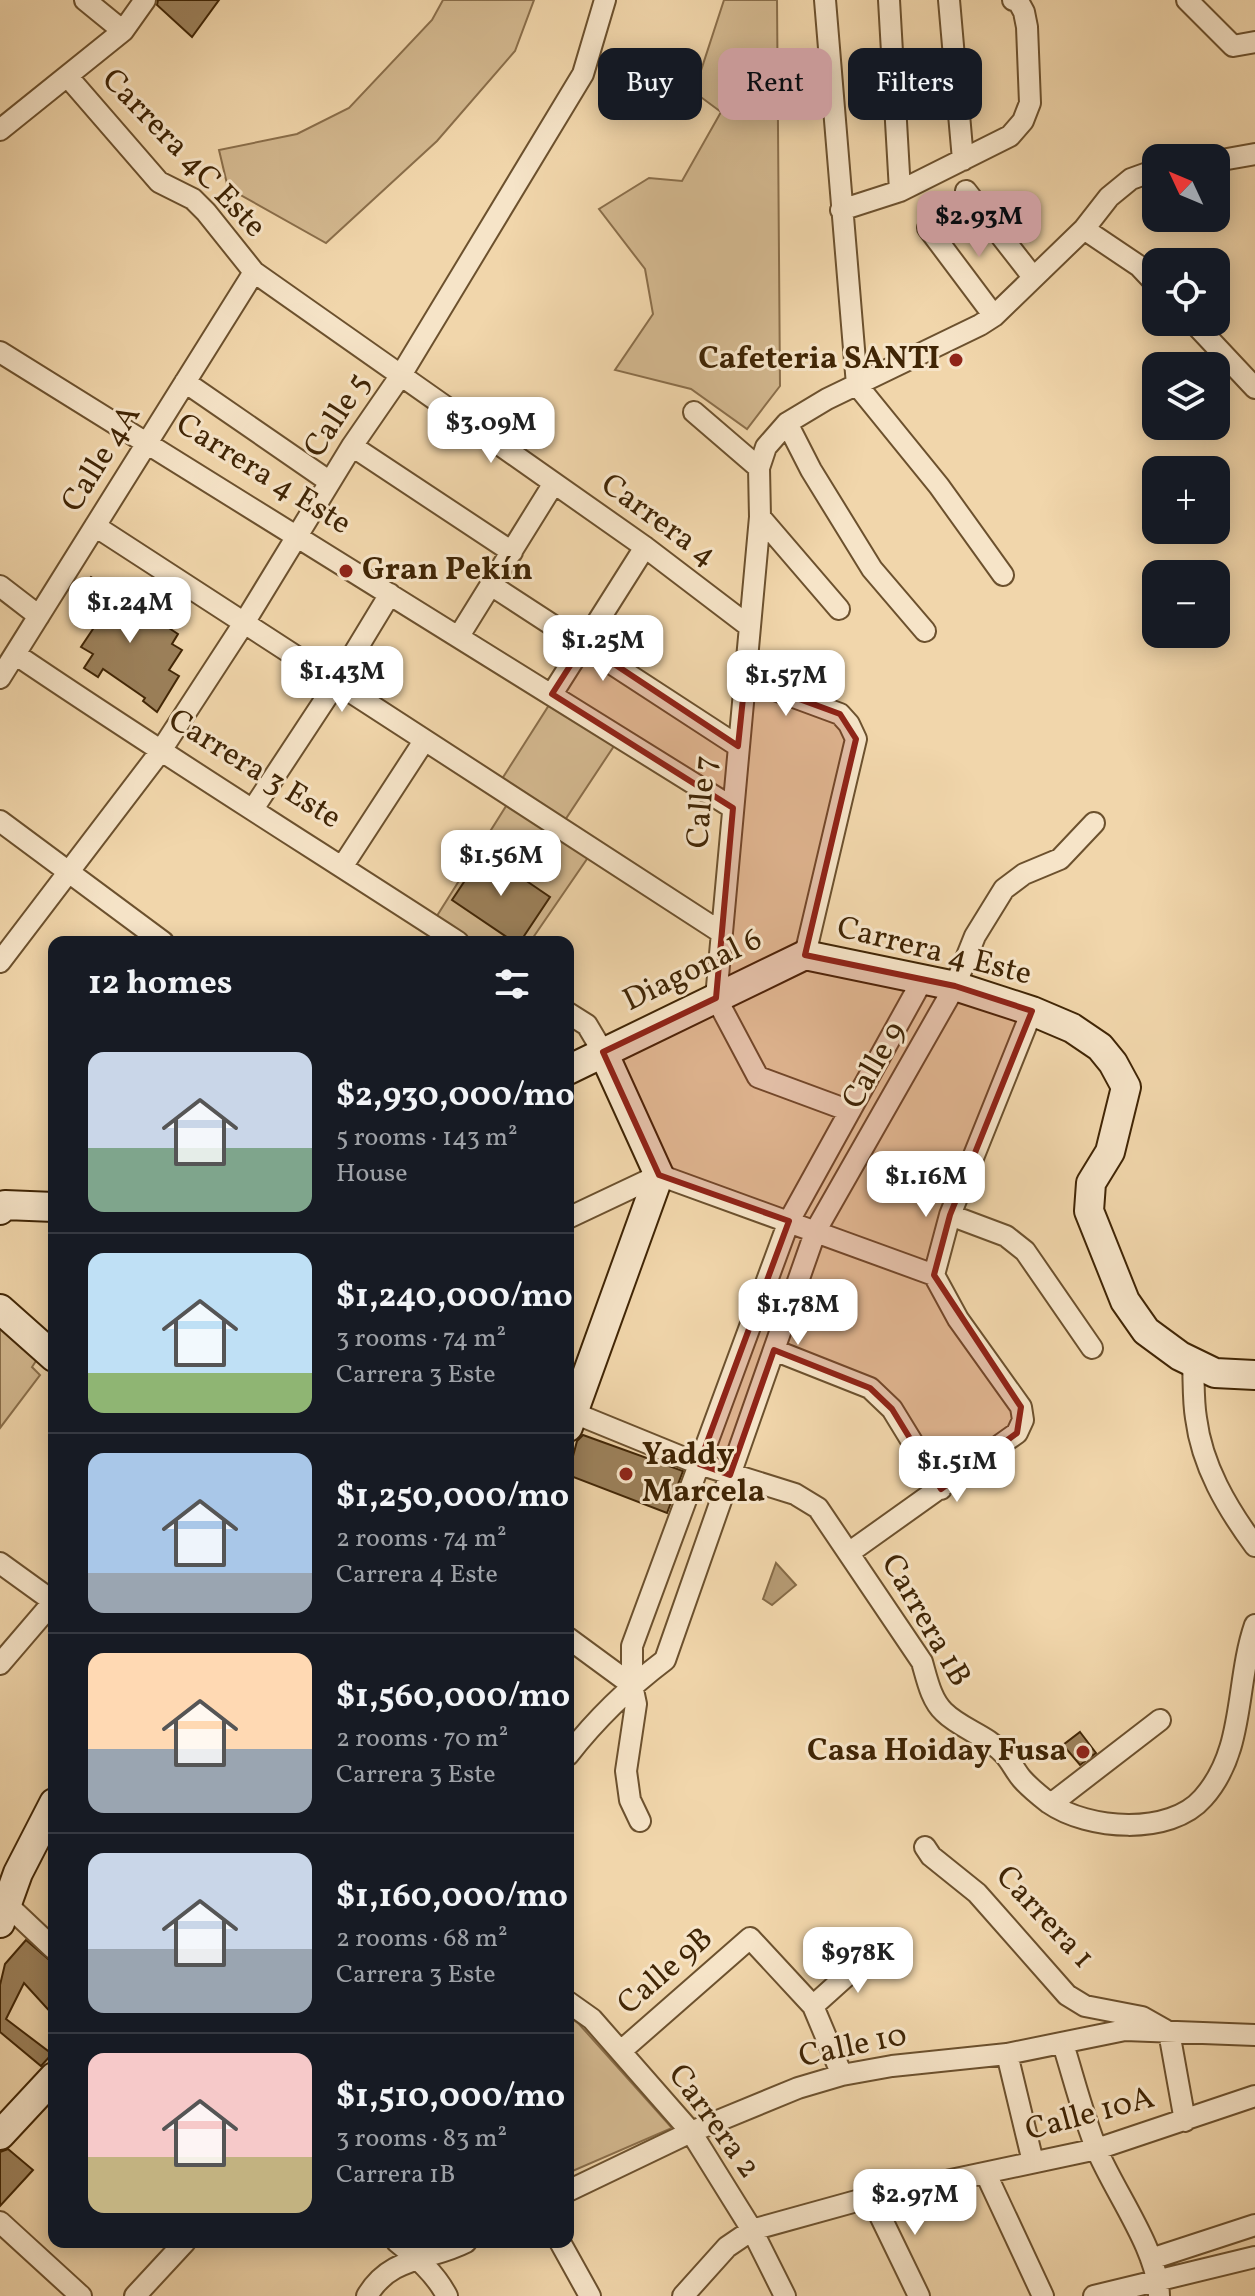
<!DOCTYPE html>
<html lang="en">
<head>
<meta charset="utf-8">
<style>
	:root { --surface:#171b24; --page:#20242c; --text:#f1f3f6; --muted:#9ea1a6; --line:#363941; --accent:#c59692 }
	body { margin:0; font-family:Vollkorn,serif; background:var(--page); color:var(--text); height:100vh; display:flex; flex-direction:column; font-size:30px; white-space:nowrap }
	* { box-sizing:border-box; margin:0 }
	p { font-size:26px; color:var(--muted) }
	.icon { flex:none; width:44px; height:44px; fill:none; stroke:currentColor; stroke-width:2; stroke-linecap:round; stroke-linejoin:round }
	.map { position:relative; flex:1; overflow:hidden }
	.sheet { position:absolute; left:48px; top:936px; width:526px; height:1312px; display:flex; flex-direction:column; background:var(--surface); border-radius:16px; box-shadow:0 4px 20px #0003 }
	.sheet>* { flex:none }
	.guide { position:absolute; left:598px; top:48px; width:536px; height:72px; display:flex; gap:16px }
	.needle { width:52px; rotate:314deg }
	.fabs { position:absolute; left:1142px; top:144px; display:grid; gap:16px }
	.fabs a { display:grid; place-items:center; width:88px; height:88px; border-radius:16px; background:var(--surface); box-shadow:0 4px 20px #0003; font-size:40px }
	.price { position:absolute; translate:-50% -68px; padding:0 18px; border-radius:16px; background:#fff; color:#222; font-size:26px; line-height:52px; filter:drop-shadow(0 2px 4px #0008) }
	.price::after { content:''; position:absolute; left:50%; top:48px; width:24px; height:18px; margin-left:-12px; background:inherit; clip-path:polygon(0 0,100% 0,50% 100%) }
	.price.active { background:var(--accent); color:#111 }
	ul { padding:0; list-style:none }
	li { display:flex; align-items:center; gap:24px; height:200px; padding:0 40px }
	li+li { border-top:2px solid var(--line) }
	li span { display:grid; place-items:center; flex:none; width:224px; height:160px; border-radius:16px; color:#555 }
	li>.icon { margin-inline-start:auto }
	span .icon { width:96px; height:96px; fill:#fffc; stroke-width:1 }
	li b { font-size:34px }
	h2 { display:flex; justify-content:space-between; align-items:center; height:96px; padding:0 40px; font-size:34px }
	.pill { padding:0 28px; border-radius:16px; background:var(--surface); box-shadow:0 4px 20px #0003; font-size:28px; line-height:72px }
	.pill.active { background:var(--accent); color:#111 }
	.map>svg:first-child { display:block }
	.green { fill:#d3b88f; stroke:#8a6e4a; stroke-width:2 }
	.water { fill:#b59a73; stroke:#866b47; stroke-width:2 }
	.building { fill:#9c815b; stroke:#402505; stroke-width:2 }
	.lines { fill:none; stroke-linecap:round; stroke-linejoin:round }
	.street-casing { stroke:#6c512e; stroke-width:24 }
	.secondary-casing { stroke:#402505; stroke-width:32 }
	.street { stroke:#f6e4c8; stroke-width:20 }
	.secondary { stroke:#f6e4c8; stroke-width:28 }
	.marked { fill:#8f2418; fill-opacity:0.2; stroke:#8f2418; stroke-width:6; stroke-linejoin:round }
	.poi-dot { fill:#8f2418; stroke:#f6e4c8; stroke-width:3 }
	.labels { text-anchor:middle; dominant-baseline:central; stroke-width:6; stroke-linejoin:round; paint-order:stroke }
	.street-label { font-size:32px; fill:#402505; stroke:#f6e4c8 }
	.poi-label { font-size:32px; font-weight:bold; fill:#402505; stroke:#f6e4c8; text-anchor:end }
</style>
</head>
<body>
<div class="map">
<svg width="1255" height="2296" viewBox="0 0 1255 2296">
	<rect width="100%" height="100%" fill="#f1d6ab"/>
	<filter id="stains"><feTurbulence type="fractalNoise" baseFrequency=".0025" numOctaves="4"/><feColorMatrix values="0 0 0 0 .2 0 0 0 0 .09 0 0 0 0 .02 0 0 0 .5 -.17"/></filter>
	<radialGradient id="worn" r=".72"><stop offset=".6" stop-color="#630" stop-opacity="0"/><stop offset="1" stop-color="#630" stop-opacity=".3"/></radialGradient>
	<path class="green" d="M443 0H534L515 51 437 141 326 243 228 188 219 150 297 134 349 108 432 20Z
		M724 0H777L780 386 747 429 691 389 615 370 653 314 645 269 599 209 649 178 682 181 721 112 694 92Z
		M551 702 616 743 563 823 500 782Z
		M508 803 589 856 530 942H471L435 919Z
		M0 1326 38 1358 32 1367 40 1375 0 1428Z
		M568 2016 579 2024 672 2128 568 2173Z"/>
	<path class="water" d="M776 1563 796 1585 772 1605 763 1599Z"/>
	<path class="building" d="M158 0H219L192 37 157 5Z
		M91 577 178 634 172 644 182 650 169 670 179 676 157 712 143 701 145 698 103 669 98 677 84 668 93 654 81 647 103 614 79 603 81 588Z
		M484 852 550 897 520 942H514L452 900Z
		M583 1435 683 1471 667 1513 568 1475 577 1441Z
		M1080 1732 1096 1753 1080 1765 1063 1745Z
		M26 1940 54 1964V2016L24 1983 6 2019 52 2054 41 2066 0 2032V1985L5 1964Z
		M8 2149 33 2170 0 2206V2152Z"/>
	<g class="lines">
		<defs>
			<path id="street" d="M85 0 123 31
				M825 0 857 385 939 486 1003 575
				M889 0 900 191
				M949 0 963 160
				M1187 0 1233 46 1255 42
				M68 77 159 182 193 199 206 212 254 272 645 547 750 627
				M0 130 123 31 145 0
				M1216 161 1255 154
				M966 191 1033 277
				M841 210 900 191 1010 136 1023 121 1030 103 1027 27 1024 12 1018 1 1013 0
				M928 228 994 316
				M1084 229 1139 266 1156 284
				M1193 322 1255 388
				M0 352 733 808
				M185 382 330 482
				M694 412 759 468
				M787 423 811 470 872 569 925 631
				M352 446 512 552
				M760 517 839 609
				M95 526 722 933
				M491 585 738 746
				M0 586 39 616
				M459 636 554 483
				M15 654C161 753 310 846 458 942
				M0 678 254 272
				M745 679 840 714 849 724 856 739 805 955
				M552 694 645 547
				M253 809 336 683 390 594
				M0 821 163 942
				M342 867 424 741
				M0 962 160 752 244 623 352 446 401 375 583 74 605 0
				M568 1013 587 1025 603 1052
				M850 1111 758 1077 716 998 760 517 759 468 766 447 787 423 827 399 980 325 994 316 1084 229 1109 197 1131 179 1156 170
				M950 1215 1006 1236 1025 1251 1092 1348
				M568 1218 659 1175 934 1275
				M774 1350 870 1388 892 1409 941 1489
				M1193 1363C1194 1381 1193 1400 1196 1418 1202 1466 1227 1508 1255 1546
				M568 1407 574 1413 699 1464 795 1494 818 1508 922 1662C927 1679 931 1700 944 1712 961 1729 987 1735 1004 1754 1011 1761 1015 1771 1022 1779 1029 1787 1040 1796 1049 1803 1088 1830 1170 1836 1203 1798 1246 1750 1235 1683 1255 1625
				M850 1552 1017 1433 1023 1420 1021 1407 958 1319 934 1275 950 1215 1032 1011
				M0 1563 54 1602
				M568 1638 632 1685
				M0 1664 54 1601
				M568 1755C597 1718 628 1688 665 1660L816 1230 955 986 975 936 1004 889 1024 874 1060 859 1094 823
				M1051 1804 1160 1720
				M640 1821 630 1800 626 1771 636 1704 632 1685V1646L789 1221 923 979
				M925 1847 931 1856 977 1893 1067 1995 1085 2006 1142 2017 1165 2030
				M0 1898 54 1949
				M568 2002 592 2019 691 2132 752 2230 785 2296
				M813 2006 873 1952
				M1169 2032 1185 2121
				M1063 2044C1074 2079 1083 2116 1097 2150 1115 2193 1158 2250 1159 2296
				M621 2051 750 1938 813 2006 842 2075
				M1007 2054 1033 2162
				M986 2174 1043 2296
				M568 2191 691 2132 798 2088 842 2075 892 2066 1007 2054 1125 2030 1255 2035
				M871 2197 919 2296
				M0 2222 81 2296
				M397 2242C417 2258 435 2273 447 2296
				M560 2242 590 2296
				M1151 2259 1255 2225
				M135 2296 185 2242
				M367 2296C390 2256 429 2261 466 2242
				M683 2296 727 2247 752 2230 871 2197 1097 2149 1255 2096
				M1094 2296 1255 2257"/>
			<path id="secondary" d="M568 1070 805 955 955 986 1032 1011 1072 1028 1100 1047 1113 1063 1126 1087 1110 1152 1091 1183 1089 1211 1125 1301 1146 1331 1180 1356 1215 1373 1255 1375
				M0 1210 5 1205 54 1207
				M0 1309 54 1357
				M568 1427 659 1175 603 1052
				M0 1923 18 1873 54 1803
				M0 2135 54 2077"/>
		</defs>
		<use href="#street" class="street-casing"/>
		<use href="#secondary" class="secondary-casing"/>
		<use href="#street" class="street"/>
		<use href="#secondary" class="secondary"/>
	</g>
	<path class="marked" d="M584 644 738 746 745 679 840 714 856 739 805 955 955 986 1032 1011 950 1215 934 1275 1021 1407 1017 1433 941 1489 892 1409 870 1388 774 1350 730 1475 699 1464 789 1221 659 1175 603 1052 716 998 733 808 552 694Z"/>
	<g class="poi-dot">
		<circle cx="956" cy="360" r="8"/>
		<circle cx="346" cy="571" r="8"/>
		<circle cx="626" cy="1474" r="8"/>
		<circle cx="1083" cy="1752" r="8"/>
	</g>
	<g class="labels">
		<g class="street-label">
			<text transform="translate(183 154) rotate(46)">Carrera 4C Este</text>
			<text transform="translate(338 416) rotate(-57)">Calle 5</text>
			<text transform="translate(102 459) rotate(-58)">Calle 4A</text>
			<text transform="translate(263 475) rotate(32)">Carrera 4 Este</text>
			<text transform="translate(658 521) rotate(36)">Carrera 4</text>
			<text transform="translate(254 770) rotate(32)">Carrera 3 Este</text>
			<text transform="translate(703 802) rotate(-85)">Calle 7</text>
			<text transform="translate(934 952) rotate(14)">Carrera 4 Este</text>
			<text transform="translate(693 971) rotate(-26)">Diagonal 6</text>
			<text transform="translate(875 1066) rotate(-60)">Calle 9</text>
			<text transform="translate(925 1621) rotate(60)">Carrera 1B</text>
			<text transform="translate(1044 1918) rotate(47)">Carrera 1</text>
			<text transform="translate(666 1972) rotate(-41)">Calle 9B</text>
			<text transform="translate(853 2047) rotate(-12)">Calle 10</text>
			<text transform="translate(1090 2115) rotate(-15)">Calle 10A</text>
			<text transform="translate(713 2122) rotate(54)">Carrera 2</text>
		</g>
		<g class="poi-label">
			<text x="940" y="360">Cafeteria SANTI</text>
			<text x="362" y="571" text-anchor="start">Gran Pekín</text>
			<text x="642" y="1456" text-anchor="start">Yaddy<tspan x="642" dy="37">Marcela</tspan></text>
			<text x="1067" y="1752">Casa Hoiday Fusa</text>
		</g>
	</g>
	<rect width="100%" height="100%" filter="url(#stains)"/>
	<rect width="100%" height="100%" fill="url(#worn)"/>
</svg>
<div class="fabs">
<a><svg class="needle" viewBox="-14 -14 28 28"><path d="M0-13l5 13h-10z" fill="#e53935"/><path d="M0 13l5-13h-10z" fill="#9ea1a6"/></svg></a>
<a><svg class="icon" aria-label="locate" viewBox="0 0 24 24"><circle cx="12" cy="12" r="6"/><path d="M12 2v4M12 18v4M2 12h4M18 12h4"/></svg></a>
<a><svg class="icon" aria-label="layers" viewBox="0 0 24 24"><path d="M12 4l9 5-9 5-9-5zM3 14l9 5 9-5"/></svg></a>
<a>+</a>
<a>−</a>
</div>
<b class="price active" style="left:979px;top:259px">$2.93M</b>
<b class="price" style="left:491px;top:465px">$3.09M</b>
<b class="price" style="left:130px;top:645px">$1.24M</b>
<b class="price" style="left:603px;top:683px">$1.25M</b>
<b class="price" style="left:342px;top:714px">$1.43M</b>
<b class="price" style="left:786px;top:718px">$1.57M</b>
<b class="price" style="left:501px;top:898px">$1.56M</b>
<b class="price" style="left:926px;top:1219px">$1.16M</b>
<b class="price" style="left:798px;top:1347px">$1.78M</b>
<b class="price" style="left:957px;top:1504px">$1.51M</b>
<b class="price" style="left:858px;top:1995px">$978K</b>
<b class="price" style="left:915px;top:2237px">$2.97M</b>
<div class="guide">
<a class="pill">Buy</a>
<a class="pill active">Rent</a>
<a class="pill">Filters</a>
</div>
<section class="sheet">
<h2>12 homes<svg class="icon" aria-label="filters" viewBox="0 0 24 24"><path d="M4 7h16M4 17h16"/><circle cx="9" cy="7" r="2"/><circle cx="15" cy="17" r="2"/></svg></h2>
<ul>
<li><span style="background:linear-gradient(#c9d6e8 60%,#7fa58c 0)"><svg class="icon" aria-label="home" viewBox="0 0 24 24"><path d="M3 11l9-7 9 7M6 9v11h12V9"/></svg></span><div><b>$2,930,000/mo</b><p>5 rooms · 143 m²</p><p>House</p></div></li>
<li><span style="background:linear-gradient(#bfe0f5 75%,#8fb573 0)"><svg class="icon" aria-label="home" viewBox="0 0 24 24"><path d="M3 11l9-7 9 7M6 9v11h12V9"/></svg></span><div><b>$1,240,000/mo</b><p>3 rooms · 74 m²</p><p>Carrera 3 Este</p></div></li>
<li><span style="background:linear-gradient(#a9c7e8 75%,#9aa5b1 0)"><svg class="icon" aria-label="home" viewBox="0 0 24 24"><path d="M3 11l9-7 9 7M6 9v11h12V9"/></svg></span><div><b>$1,250,000/mo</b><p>2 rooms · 74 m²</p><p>Carrera 4 Este</p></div></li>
<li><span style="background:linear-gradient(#ffd9b3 60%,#9aa5b1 0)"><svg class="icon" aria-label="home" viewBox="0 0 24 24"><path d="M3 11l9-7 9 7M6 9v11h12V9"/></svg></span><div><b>$1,560,000/mo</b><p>2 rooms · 70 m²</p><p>Carrera 3 Este</p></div></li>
<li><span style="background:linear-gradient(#c9d6e8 60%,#9aa5b1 0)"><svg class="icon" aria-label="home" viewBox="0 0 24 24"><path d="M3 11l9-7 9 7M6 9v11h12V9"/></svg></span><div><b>$1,160,000/mo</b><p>2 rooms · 68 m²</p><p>Carrera 3 Este</p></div></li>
<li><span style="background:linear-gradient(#f6c9c9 65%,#c2b280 0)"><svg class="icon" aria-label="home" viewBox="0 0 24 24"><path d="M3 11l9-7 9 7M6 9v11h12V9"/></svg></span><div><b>$1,510,000/mo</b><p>3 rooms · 83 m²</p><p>Carrera 1B</p></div></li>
</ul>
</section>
</div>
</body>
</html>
